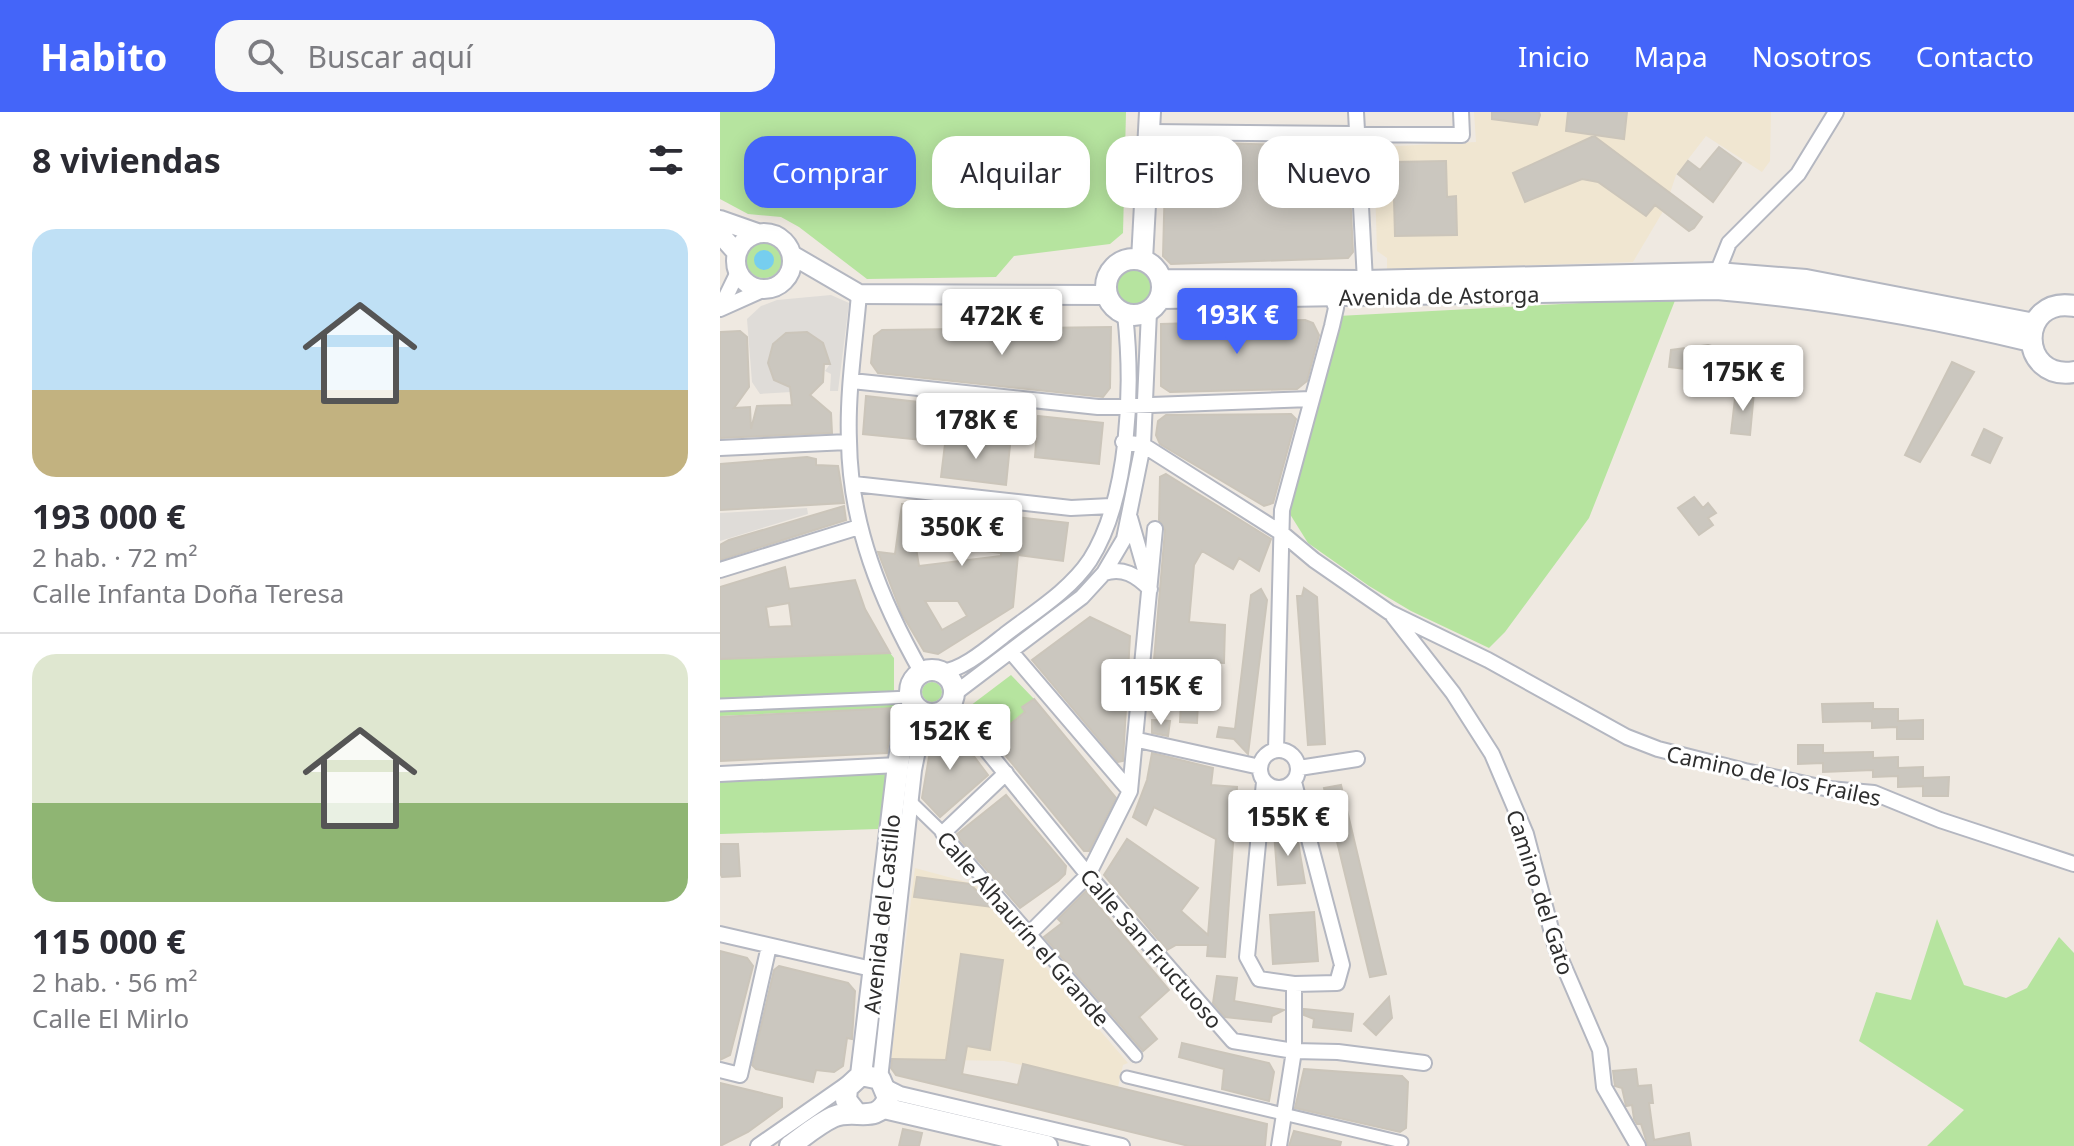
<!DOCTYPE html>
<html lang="es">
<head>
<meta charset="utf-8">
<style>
	:root { --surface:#fff; --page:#f7f7f7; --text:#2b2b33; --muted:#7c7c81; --line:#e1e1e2; --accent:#4465f9 }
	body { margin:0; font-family:"Noto Sans",sans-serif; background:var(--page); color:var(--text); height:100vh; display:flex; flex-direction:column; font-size:30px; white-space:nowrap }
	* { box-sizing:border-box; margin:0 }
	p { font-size:26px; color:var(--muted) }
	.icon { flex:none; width:44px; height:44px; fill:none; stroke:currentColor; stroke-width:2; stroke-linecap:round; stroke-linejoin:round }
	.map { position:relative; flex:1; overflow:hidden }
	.drawer { display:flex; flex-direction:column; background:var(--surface); width:720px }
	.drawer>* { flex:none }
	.hud { position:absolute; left:24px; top:24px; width:760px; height:72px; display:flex; gap:16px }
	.price { position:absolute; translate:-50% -68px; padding:0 18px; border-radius:8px; background:#fff; color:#222; font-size:26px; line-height:52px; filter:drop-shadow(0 2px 4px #0008) }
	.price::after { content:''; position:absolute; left:50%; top:48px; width:24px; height:18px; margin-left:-12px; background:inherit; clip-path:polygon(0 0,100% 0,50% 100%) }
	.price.selected { background:var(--accent); color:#fff }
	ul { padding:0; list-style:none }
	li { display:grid; align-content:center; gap:16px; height:424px; padding:0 32px }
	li+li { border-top:2px solid var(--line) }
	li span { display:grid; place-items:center; height:248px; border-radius:24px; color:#555 }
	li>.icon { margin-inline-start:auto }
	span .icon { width:144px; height:144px; fill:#fffc; stroke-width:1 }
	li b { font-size:34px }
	h2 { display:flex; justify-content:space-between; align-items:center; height:96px; padding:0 32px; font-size:34px }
	.chip { padding:0 28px; border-radius:24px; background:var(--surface); box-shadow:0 4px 20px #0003; font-size:28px; line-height:72px }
	.chip.selected { background:var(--accent); color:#fff }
	header { display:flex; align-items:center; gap:48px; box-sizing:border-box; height:112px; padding:0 40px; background:var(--accent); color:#fff }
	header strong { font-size:38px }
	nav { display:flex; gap:44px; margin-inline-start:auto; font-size:28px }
	.search { width:560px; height:72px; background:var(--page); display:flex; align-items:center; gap:20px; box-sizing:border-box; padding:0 28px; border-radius:24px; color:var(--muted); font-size:30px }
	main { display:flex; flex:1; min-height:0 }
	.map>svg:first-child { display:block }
	.education { fill:#f0e6d1 }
	.green { fill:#b6e49f }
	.plaza { fill:#dfdcd8 }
	.water { fill:#76ceef }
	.building { fill:#cbc7bf; stroke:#cbc5ba; stroke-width:2; fill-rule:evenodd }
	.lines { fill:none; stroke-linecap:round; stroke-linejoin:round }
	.pedestrian-casing { stroke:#b4b7c1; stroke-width:15 }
	.minor-casing { stroke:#b4b7c1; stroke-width:18 }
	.tertiary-casing { stroke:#b4b7c1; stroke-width:22 }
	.secondary-casing { stroke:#b4b7c1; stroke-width:24 }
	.pedestrian { stroke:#fff; stroke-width:11 }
	.minor { stroke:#fff; stroke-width:14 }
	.tertiary { stroke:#fff; stroke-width:18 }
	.secondary { stroke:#fff; stroke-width:20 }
	.labels { text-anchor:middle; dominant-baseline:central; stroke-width:6; stroke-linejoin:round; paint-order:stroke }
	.street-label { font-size:22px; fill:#2e2e2e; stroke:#fff }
</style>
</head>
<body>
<header>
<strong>Habito</strong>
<div class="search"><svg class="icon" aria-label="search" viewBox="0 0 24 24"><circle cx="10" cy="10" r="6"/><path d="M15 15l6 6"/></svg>Buscar aquí</div>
<nav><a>Inicio</a><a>Mapa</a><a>Nosotros</a><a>Contacto</a></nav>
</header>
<main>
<section class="drawer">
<h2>8 viviendas<svg class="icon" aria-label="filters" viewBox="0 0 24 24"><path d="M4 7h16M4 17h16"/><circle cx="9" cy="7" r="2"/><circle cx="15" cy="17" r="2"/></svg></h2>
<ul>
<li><span style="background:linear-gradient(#bfe0f5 65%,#c2b280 0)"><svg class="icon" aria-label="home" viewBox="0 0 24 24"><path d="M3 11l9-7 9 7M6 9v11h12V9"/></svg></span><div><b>193 000 €</b><p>2 hab. · 72 m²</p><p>Calle Infanta Doña Teresa</p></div></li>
<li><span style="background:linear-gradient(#dfe7d0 60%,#8fb573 0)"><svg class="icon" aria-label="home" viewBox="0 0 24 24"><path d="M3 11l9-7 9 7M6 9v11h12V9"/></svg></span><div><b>115 000 €</b><p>2 hab. · 56 m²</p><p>Calle El Mirlo</p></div></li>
</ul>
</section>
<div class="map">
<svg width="1354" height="1034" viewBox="0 0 1354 1034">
	<rect width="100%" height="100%" fill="#efe9e1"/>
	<path class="education" d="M754 0H1051L1050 49 1042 60 986 24 956 63 945 96 913 150 667 158V146L657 139 654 41 659 35 756 30Z
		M195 756 254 772 408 951 403 953 398 975 284 949 171 947Z"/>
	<path class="green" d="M0 0H406L403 121 390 132 294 144 276 165 147 167 79 115 61 105 28 102 0 87Z
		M26 148a18 18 0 1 1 36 0a18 18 0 1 1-36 0Z
		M395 176a19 19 0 1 1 38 0a19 19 0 1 1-38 0Z
		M956 186 869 406 785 520 769 536 691 499 649 474 588 431 568 399 618 204Z
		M170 541 174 546V596L0 604V547Z
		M291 563 314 587 302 595 307 602 297 612 293 609 272 627 246 597Z
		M202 580a10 10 0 1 1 20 0a10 10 0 1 1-20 0Z
		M171 652 158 717 0 722V662Z
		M1217 807 1244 873 1286 886 1307 876 1339 825 1354 841V1034H1207L1244 998 1139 929 1156 880 1191 888Z"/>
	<path class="plaza" d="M111 183 129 191 118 279H110L111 262 105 259 110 252 103 231 87 220 66 221 53 233 48 252 54 268 70 275 71 280 40 282 32 270 27 207 41 194 57 188Z
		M87 396 88 402 0 429V401Z"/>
	<path class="water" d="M34 148a10 10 0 1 1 20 0a10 10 0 1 1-20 0Z"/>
	<path class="building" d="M772 0H819L820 3 817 13 772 7Z
		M848 0H907L904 27 846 19Z
		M874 24 982 105 974 116 969 119 935 93 926 104 878 70 862 67 805 90 793 61Z
		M446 30 624 34 628 38 633 140 628 146 451 152 443 144Z
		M999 35 1021 51 993 90 958 62 968 49 980 58Z
		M726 49 727 85 736 84 737 123 675 124 673 50Z
		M585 208 593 211 599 223 587 269 577 277 450 280 441 274V212Z
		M391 215 390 276 383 285 158 261 151 251 154 224 162 218Z
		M20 219 27 225 29 275 14 296 30 295 31 317 37 294 72 293 70 275 54 268 48 251 53 232 66 221 87 220 103 231 110 252H104L103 270 90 283 111 301 112 321 0 326V220Z
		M988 233 1014 240 1012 254 981 253V259L949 255 951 238Z
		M1232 250 1254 260 1200 350 1185 343Z
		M1016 278 1034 280 1030 323 1011 321Z
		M146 284 207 291 202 328 143 322Z
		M571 302 576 307 553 391 544 394 440 332 436 323 438 309 446 303Z
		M318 304 383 311 379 352 315 345Z
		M1264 317 1282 326 1270 351 1252 343Z
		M226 324 290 333 286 373 221 365Z
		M87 345 96 347V353L118 354 124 391 0 398V352Z
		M446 362 551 427 539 459 519 446 513 457 482 439 474 453 469 510 505 513 504 551 434 548 445 418 439 408 440 365Z
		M974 385 983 396 988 391 996 401 988 406 993 413 979 423 958 396Z
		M182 392 348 411 343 449 298 443 293 495 218 542 204 539 182 502 158 440 175 442ZM195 430 281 441V444L199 454ZM205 489H238L247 504 222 518Z
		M124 394 126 408 0 448V433L9 428Z
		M65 455 69 477 135 468 145 497 170 541 0 547V475ZM69 491 72 514 49 515 46 495Z
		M584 476 597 485 605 632 588 633 577 484H582Z
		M541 477 547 488 528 642 514 627 497 625 499 615 515 617 531 483Z
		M370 505 410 524 403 649 398 650 312 548Z
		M433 568H457V589L433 588Z
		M314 587 396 686 369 739H364L272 627 305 600 302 595Z
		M461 589 478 590 477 611 460 610Z
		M1153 591V597H1178V609L1203 608V627H1177V615L1152 616V609L1103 610 1102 592Z
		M174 596 167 641 0 649V605Z
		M432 608 450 609 448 624 432 621Z
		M225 616 234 618 268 663 220 705 202 686 209 645 218 621Z
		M1078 633H1103V641L1153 640V646L1178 645V656L1203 655V666L1229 665 1228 684H1203V674L1178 675V664L1153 665V658L1103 660V651L1078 652Z
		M432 641 493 656 491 673 517 675 505 845 487 844 488 833H456L447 838 384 763 407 727 478 776 461 799 488 823 496 727 434 695 426 713 413 705 427 668Z
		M621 673 666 862 650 865 604 676Z
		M286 683 346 754 345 762 338 769 300 796 236 723Z
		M576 718 585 771 558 773 554 720Z
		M1 732H18L20 764 2 765 0 761Z
		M197 765 250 772 272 795 194 785Z
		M366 779 449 878 419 905 437 927 423 939 324 825 342 811 338 807Z
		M594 800 598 849 553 852 550 803Z
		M0 839 27 846 33 854 10 943 0 948Z
		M241 842 283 848 270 938 247 934 242 962 298 973 303 952 547 1012 545 1034H469L176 963 171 956 172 947 226 948Z
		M59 854 128 871 135 879 132 927 127 926 123 954 114 960 96 958 93 970 36 957 32 953 54 858Z
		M497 864 517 866 514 889 564 898 552 904 551 910 505 905 493 891Z
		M669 885 672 906 656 923 644 912Z
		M584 897 633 902 631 919 593 915 594 907 584 903Z
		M462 931 549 951 554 960 549 989 502 977 504 957 459 945Z
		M584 957 682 964 688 970 686 1016 680 1020 575 996Z
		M916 957 918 974 931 973 933 991H929L934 1028 969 1021 971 1034H928L921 1012H917L914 1007 912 993 906 994 902 976 895 974 893 959Z
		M0 971 62 986V995L28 1020 0 1034Z
		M183 1017 202 1021 199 1034H179Z
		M574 1019 621 1030 620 1034H569Z"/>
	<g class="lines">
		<defs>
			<path id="pedestrian" d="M0 593 190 585
				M190 689 223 721 416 944
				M407 965 682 1030"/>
			<path id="minor" d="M636 0 645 169
				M430 20 742 23 741 0
				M997 161 1009 131 1078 62 1116 0
				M139 182C135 230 127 281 129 329 130 413 161 489 202 561
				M0 197 45 177
				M0 197 18 160
				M132 269 378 295 591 287
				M403 330 423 333 563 422 594 448 669 500 768 548 907 625 938 637 1025 659 1109 677 1154 681 1220 708 1354 752
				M0 336 128 330
				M134 372 351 396 391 394
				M410 406 427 465
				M0 458 139 415
				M384 461C403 455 416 463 430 477
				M673 504 733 581 772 642 806 722 836 836 880 938 884 975 918 1034
				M292 541 410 679
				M220 560C242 559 269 535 287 521 316 499 350 478 370 448 410 385 413 274 405 202
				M234 582 362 485 384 461 404 427 423 333 429 200
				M230 593 368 763 513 929 574 939 618 940 704 951
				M418 628 540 655
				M540 657a19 19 0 1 1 38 0a19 19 0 1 1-38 0Z
				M556 638 562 398 612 214 616 196 612 185
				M579 656 637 647
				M0 662 178 653
				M544 670 527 845 539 867 574 872 617 871 622 853 574 670
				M223 721 286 661
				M310 821 368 763 410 679 435 417
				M0 822 156 858
				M0 958 20 963 49 834
				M160 967 194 658 200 628 210 602
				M166 975 180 982 402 1034
				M38 1034 130 970
				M559 1034 574 939V872"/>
			<path id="tertiary" d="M0 108 37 121
				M16 149a28 28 0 1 1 56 0a28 28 0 1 1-56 0Z
				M0 122 17 141
				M72 143 139 182 387 183"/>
			<path id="secondary" d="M386 175a28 28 0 1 1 56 0a28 28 0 1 1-56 0Z
				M422 148 430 0
				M442 168 645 169 997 161 1086 168 1314 212
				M441 186 997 177C1103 186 1207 204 1311 229
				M1354 194C1297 184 1298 269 1354 260
				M190 580a22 22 0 1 1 44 0a22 22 0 1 1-44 0Z
				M141 963 178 653 183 624 197 597
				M164 996 327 1034
				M70 1034C84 1024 98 1012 113 1005 135 995 157 1014 168 986L160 967 141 963 127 976 126 988 137 1002"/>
		</defs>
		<use href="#pedestrian" class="pedestrian-casing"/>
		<use href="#minor" class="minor-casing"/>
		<use href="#tertiary" class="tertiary-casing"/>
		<use href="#secondary" class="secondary-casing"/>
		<use href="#pedestrian" class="pedestrian"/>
		<use href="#minor" class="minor"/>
		<use href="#tertiary" class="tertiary"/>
		<use href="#secondary" class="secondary"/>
	</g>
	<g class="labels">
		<g class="street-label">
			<text transform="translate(719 183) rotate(-1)">Avenida de Astorga</text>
			<text transform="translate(1054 663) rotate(12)">Camino de los Frailes</text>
			<text transform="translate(821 780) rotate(72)">Camino del Gato</text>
			<text transform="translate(161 802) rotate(-84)">Avenida del Castillo</text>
			<text transform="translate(304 816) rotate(49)">Calle Alhaurín el Grande</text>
			<text transform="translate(432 836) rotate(49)">Calle San Fructuoso</text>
		</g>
	</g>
</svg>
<b class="price selected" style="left:517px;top:244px">193K €</b>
<b class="price" style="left:282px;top:245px">472K €</b>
<b class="price" style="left:1023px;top:301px">175K €</b>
<b class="price" style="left:256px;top:349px">178K €</b>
<b class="price" style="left:242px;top:456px">350K €</b>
<b class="price" style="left:441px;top:615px">115K €</b>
<b class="price" style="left:230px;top:660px">152K €</b>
<b class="price" style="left:568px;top:746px">155K €</b>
<div class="hud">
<a class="chip selected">Comprar</a>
<a class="chip">Alquilar</a>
<a class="chip">Filtros</a>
<a class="chip">Nuevo</a>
</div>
</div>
</main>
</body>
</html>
